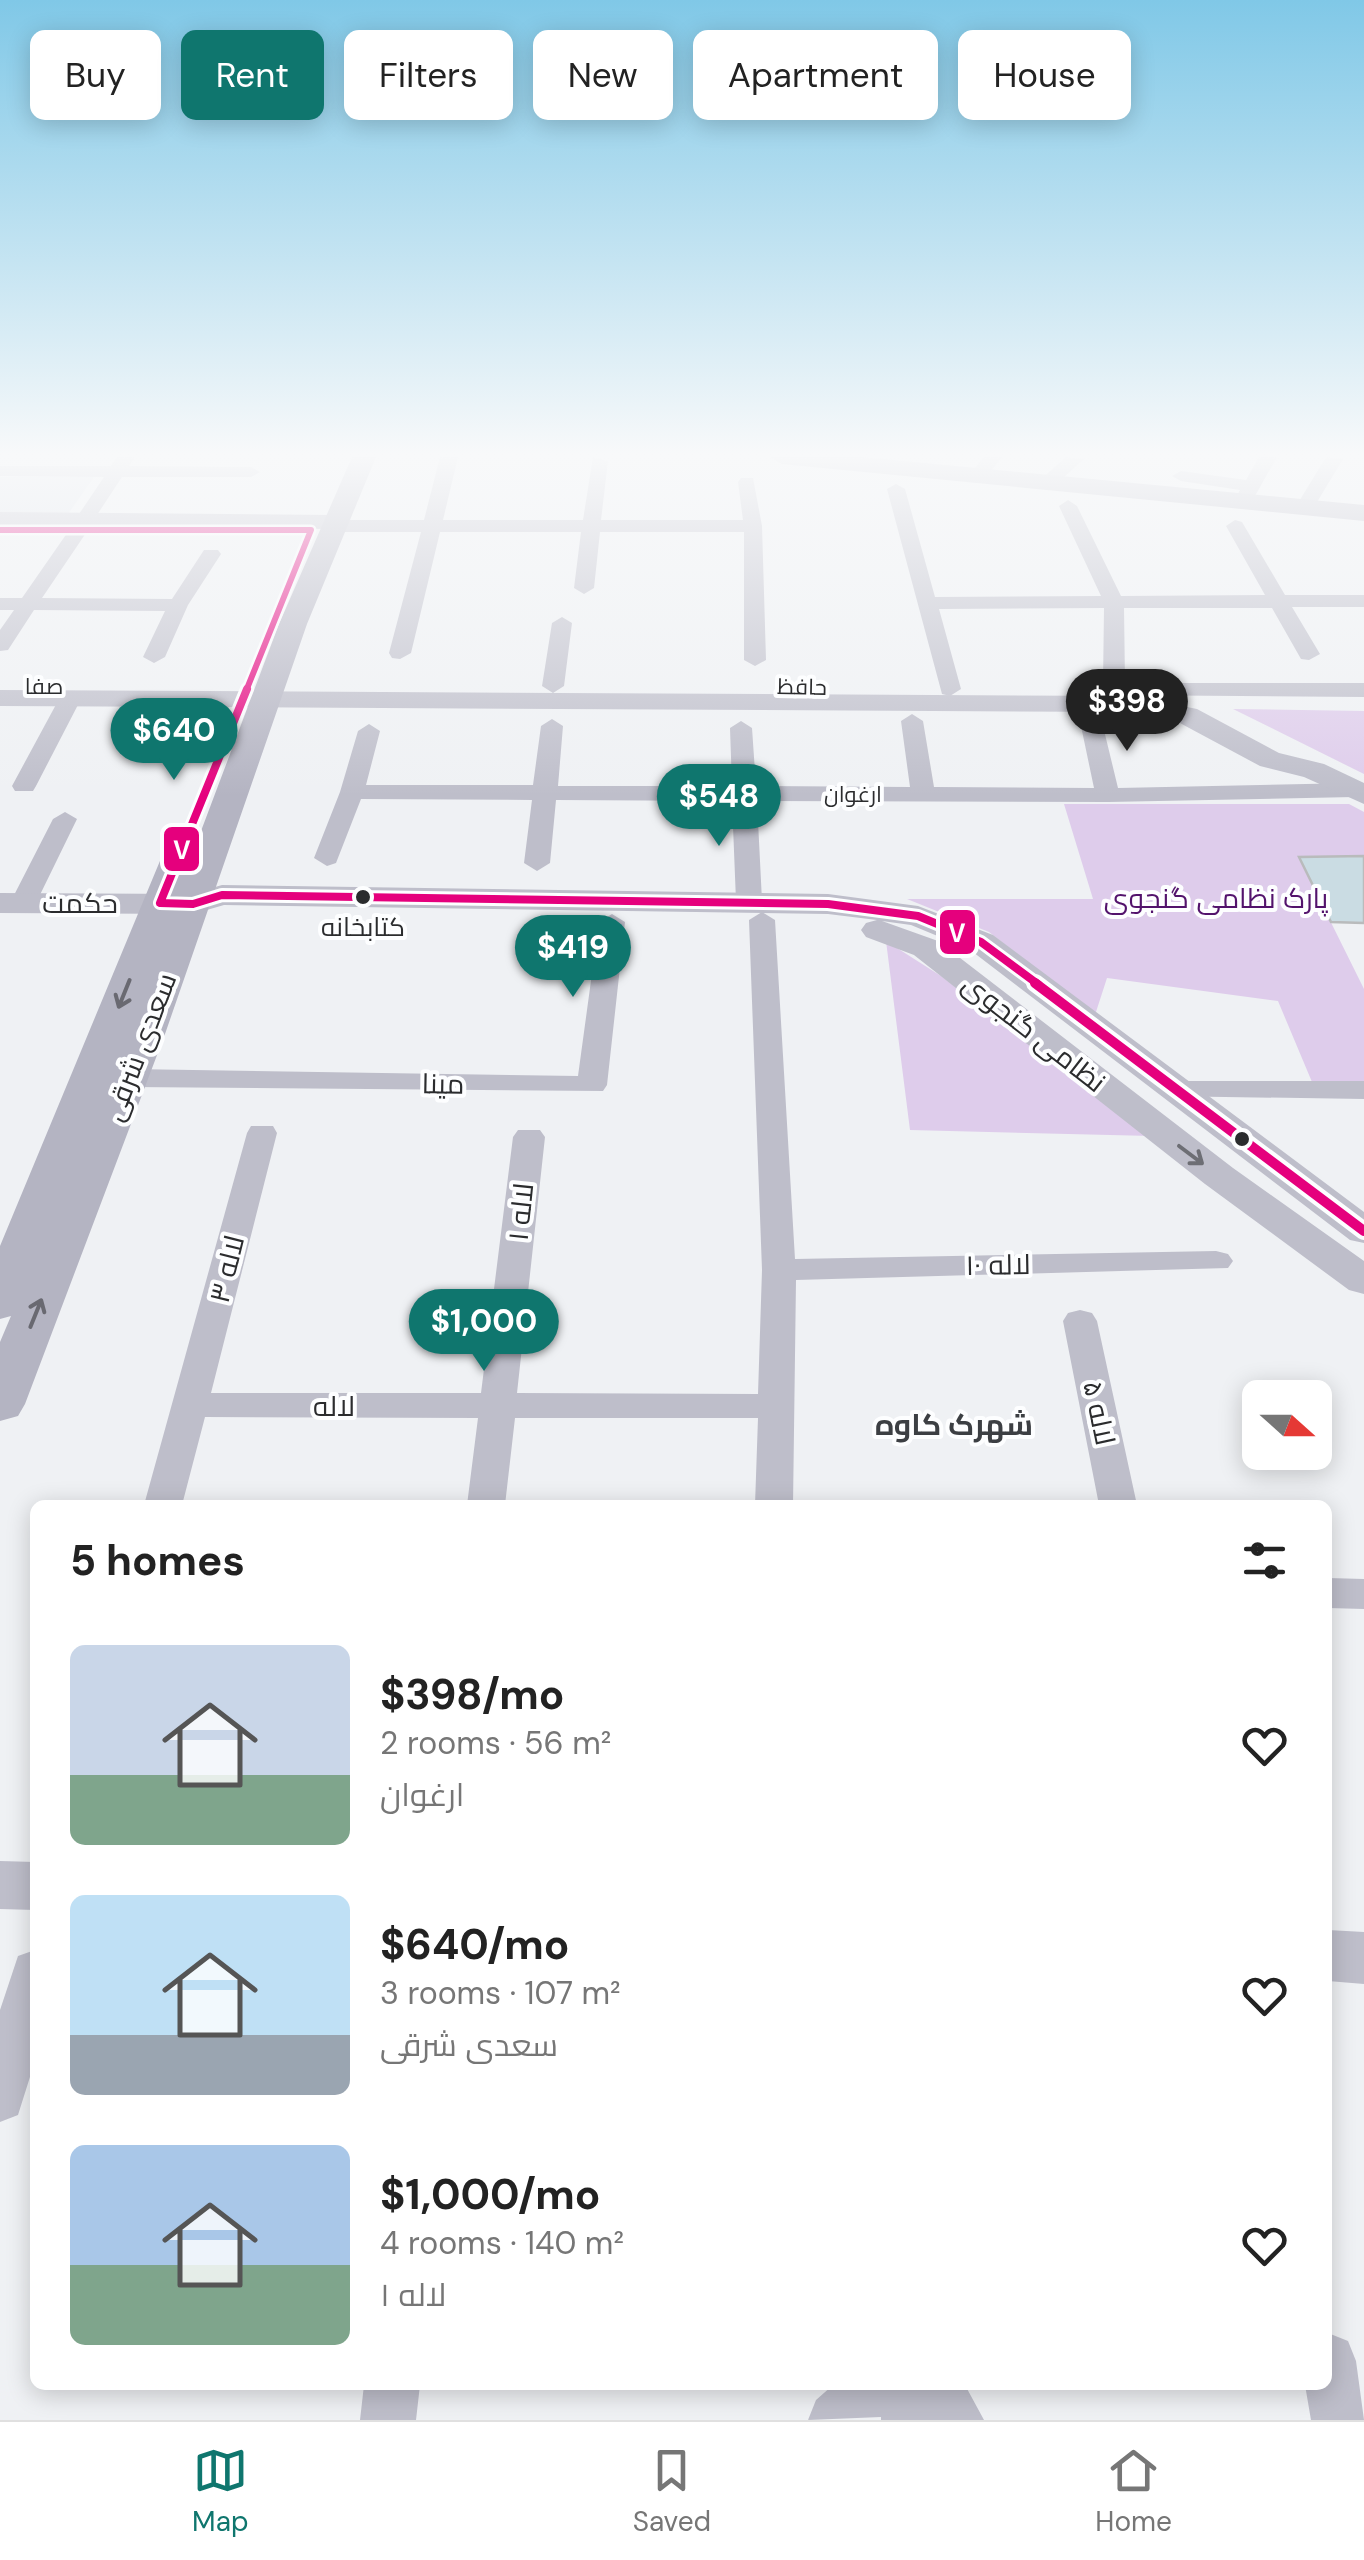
<!DOCTYPE html>
<html lang="en">
<head>
<meta charset="utf-8">
<style>
	:root { --surface:#fff; --page:#f6f6f6; --text:#222; --muted:#767676; --line:#e0e0e0; --accent:#0f766e }
	body { margin:0; font-family:"DM Sans",Cairo,sans-serif; background:var(--page); color:var(--text); height:100vh; display:flex; flex-direction:column; font-size:38px; white-space:nowrap }
	* { box-sizing:border-box; margin:0 }
	p { font-size:32px; color:var(--muted) }
	.icon { flex:none; width:55px; height:55px; fill:none; stroke:currentColor; stroke-width:2; stroke-linecap:round; stroke-linejoin:round }
	.map { position:relative; flex:1; overflow:hidden }
	.panel { position:absolute; left:30px; top:1500px; width:1302px; height:890px; display:flex; flex-direction:column; background:var(--surface); border-radius:15px; box-shadow:0 5px 25px #0003 }
	.panel>* { flex:none }
	.guide { position:absolute; left:30px; top:30px; width:1305px; height:90px; display:flex; gap:20px }
	.needle { width:65px; rotate:111deg }
	.fabs { position:absolute; left:1242px; top:1380px; display:grid; gap:20px }
	.fabs a { display:grid; place-items:center; width:90px; height:90px; border-radius:15px; background:var(--surface); box-shadow:0 5px 25px #0003; font-size:50px }
	.price { position:absolute; translate:-50% -85px; padding:0 22px; border-radius:35px; background:var(--accent); color:#fff; font-size:32px; line-height:65px; filter:drop-shadow(0 2px 5px #0008) }
	.price::after { content:''; position:absolute; left:50%; top:60px; width:30px; height:22px; margin-left:-15px; background:inherit; clip-path:polygon(0 0,100% 0,50% 100%) }
	.price.active { background:#222; color:#fff }
	ul { padding:0; list-style:none }
	li { display:flex; align-items:center; gap:30px; height:250px; padding:0 40px }
	li span { display:grid; place-items:center; flex:none; width:280px; height:200px; border-radius:15px; color:#555 }
	li>.icon { margin-inline-start:auto }
	span .icon { width:120px; height:120px; fill:#fffc; stroke-width:1 }
	li b { font-size:42px }
	h2 { display:flex; justify-content:space-between; align-items:center; height:120px; padding:0 40px; font-size:42px }
	.tag { padding:0 35px; border-radius:15px; background:var(--surface); box-shadow:0 5px 25px #0003; font-size:35px; line-height:90px }
	.tag.active { background:var(--accent); color:#fff }
	.tab-bar { display:flex; justify-content:space-around; align-items:center; height:140px; border-top:2px solid var(--line); background:var(--surface); font-size:28px; color:var(--muted) }
	.tab-bar a { display:grid; justify-items:center; gap:5px }
	.tab-bar .active { color:var(--accent) }
	.map>svg:first-child { display:block }
	.built { fill:#dee2ea }
	.green { fill:#decceb }
	.building { fill:#cadce3; stroke:#b9bbbc; stroke-width:2.5 }
	.lines { fill:none; stroke-linecap:round; stroke-linejoin:round }
	.minor { fill:#bebeca; fill-rule:evenodd }
	.tertiary { fill:#bebeca; fill-rule:evenodd }
	.secondary { fill:#b4b4c2; fill-rule:evenodd }
	.bus-1-far2-casing { stroke:#fdfeff; stroke-width:11 }
	.bus-1-far1-casing { stroke:#fdfeff; stroke-width:14 }
	.bus-1-casing { stroke:#fdfeff; stroke-width:18 }
	.bus-1-far2 { stroke:#e5007d; stroke-width:6 }
	.bus-1-far1 { stroke:#e5007d; stroke-width:8 }
	.bus-1 { stroke:#e5007d; stroke-width:10 }
	.oneway { stroke:#696971 }
	.oneway2 { stroke:#6d6e74 }
	.bus-dot { fill:#2b2c2e; stroke:#fdfeff; stroke-width:4 }
	.labels { text-anchor:middle; dominant-baseline:central; stroke-width:8; stroke-linejoin:round; paint-order:stroke }
	.far-street-label { font-size:22px; fill:#2b2c2e; stroke:#fdfeff }
	.bus-label { font-size:26px; fill:#2b2c2e; stroke:#fdfeff }
	.park-label { font-size:28px; fill:#53136c; stroke:#fdfeff }
	.street-label { font-size:28px; fill:#2b2c2e; stroke:#fdfeff }
	.neighbourhood-label { font-size:30px; font-weight:bold; fill:#3c3f43; stroke:#fdfeff }
	.line-badge { stroke:#fdfeff; stroke-width:4 }
	.badge-label { font-size:28px; text-anchor:middle; font-weight:bold; fill:#fff }
</style>
</head>
<body>
<div class="map">
<svg width="1364" height="2420" viewBox="0 0 1364 2420">
	<rect width="100%" height="100%" fill="#eff1f4"/>
	<path class="built" d="M0 477H94L68 514 0 513Z"/>
	<path class="green" d="M1233 709 1364 711V774Z
		M1064 804H1349L1364 812V856L1313 857 1301 862 1364 989V1082H1312L1278 1001 1107 978 1095 1015 989 932 907 899H1093Z
		M886 941 941 976 1152 1136 910 1130Z"/>
	<path class="building" d="M1364 856V923L1331 922 1299 857Z"/>
	<g class="lines">
		<path class="minor" d="M117 457H135L129 466 251 467 260 472 251 477H122L91 524 84 526 88 530 42 598 172 599 204 550H218L221 554 188 605 165 657 154 663 143 657 165 611 34 610 8 650 0 651V630L14 610H0V598H22L72 526 79 524 75 520 104 477 0 476V466H111Z
			M440 457H458L443 520H583L593 457 608 461 601 520H743L738 482 741 478H753L762 526 766 660 755 666 744 660V532H600L594 588 584 594 574 588 581 532H440L411 653 400 659 392 658 389 653 421 532H332L323 526 332 520H424Z
			M984 457H1002L982 482H970L967 478Z
			M1066 457 1084 459 1051 489H1039V481Z
			M1259 457H1277L1251 503 1242 509 1233 503 1240 490 1181 481 1172 476 1181 471 1246 480Z
			M1326 457 1343 459 1311 512H1297L1295 508Z
			M896 484 905 489 935 597 1101 596 1059 506 1068 500 1077 506 1121 596 1265 595 1226 526 1235 520 1242 522 1285 595H1364V607H1292L1320 654 1309 660 1301 659 1272 608H1124L1125 683H1364V697L1112 695 1103 683 1104 608 939 609 961 689 950 696 942 694 887 489Z
			M562 617 572 623 564 686 553 693 542 686 552 623Z
			M70 692 81 699 36 786 33 791H15L12 786 59 699Z
			M912 714 923 721 934 787 1094 788 1081 726 1092 719 1103 726 1118 788 1354 783 1363 785 1364 793 1354 797 1108 802 757 801 762 901 749 909 736 901 732 801 556 800 550 863 537 871 524 863 532 800 361 799 336 863 327 866 314 858 340 792 358 731 369 724 380 731 366 785H533L541 726 552 719 563 726 558 786H732L730 728 741 721 752 728 756 786 910 787 901 721Z
			M65 812 77 819 36 903 23 911 14 909 10 903 53 819Z
			M762 912 775 920 795 1259 1216 1251 1228 1254 1233 1261 1228 1268 796 1280 793 1505H755L758 1418H515L505 1505H467L478 1418 205 1417 182 1505H144L247 1133 251 1126H273L277 1133 211 1393H481L513 1137 518 1130H540L545 1137 517 1393 758 1394 762 1270 749 920Z
			M612 914 625 922 607 1085 603 1091 130 1087 119 1084 115 1078 119 1072 130 1069 578 1076 599 922Z
			M1173 1081H1364V1099L1162 1096 1158 1090 1162 1084Z
			M1080 1310 1092 1313 1097 1321 1137 1505H1099L1063 1321 1068 1313Z
			M1328 1578 1364 1579V1609L1328 1608Z
			M35 1950V2061L18 2115 0 2122V2010L18 1956Z
			M1328 2333 1348 2341 1356 2361 1364 2420H1311L1305 2385H1328Z
			M364 2385H420L416 2420H360Z
			M833 2385H965L984 2420H881V2417L808 2420 816 2400Z"/>
		<path class="tertiary" d="M0 512 333 515 345 522 333 529 0 526Z
			M0 690 1132 696 1197 709 1279 753 1324 764 1364 783V804L1304 777 1260 766 1178 722 1132 712 0 706Z
			M222 885 828 894 918 906 993 935 1364 1212V1243L1350 1240 969 949 911 925 882 921 938 941 1233 1168 1364 1261V1294L1349 1290 1205 1184 914 955 866 937 861 930 866 923 877 920 828 914 224 905 193 914 0 913V893L191 894Z
			M0 1861 35 1862V1910L0 1909Z
			M1328 1930 1364 1932V1984L1328 1981Z"/>
		<path class="secondary" d="M352 457H376L307 624 165 1034 25 1404 18 1416 0 1421V1342L11 1316 0 1319V1246L167 844 172 837 184 834 198 839 279 624Z
			M770 457H862L1364 505V521L782 464Z"/>
		<defs>
			<path id="bus-1-far2" d="M0 530H311L246 691"/>
			<path id="bus-1-far1" d="M247 689 160 903 193 904 222 895 828 904 918 916 981 942 1039 985"/>
			<path id="bus-1" d="M1035 983 1364 1231"/>
		</defs>
		<use href="#bus-1-far2" class="bus-1-far2-casing"/>
		<use href="#bus-1-far1" class="bus-1-far1-casing"/>
		<use href="#bus-1" class="bus-1-casing"/>
		<use href="#bus-1-far2" class="bus-1-far2"/>
		<use href="#bus-1-far1" class="bus-1-far1"/>
		<use href="#bus-1" class="bus-1"/>
	</g>
	<defs><path id="oneway-shaft" d="M-6 0H5M1.5-3L5.5 0L1.5 3" fill="none" stroke-width="1.6" stroke-linecap="round" stroke-linejoin="round" transform="scale(2.5)"/></defs>
	<g class="oneway">
		<use href="#oneway-shaft" transform="translate(124 994) rotate(112)"/>
		<use href="#oneway-shaft" transform="translate(36 1313) rotate(-68)"/>
	</g>
	<use class="oneway2" href="#oneway-shaft" transform="translate(1191 1155) rotate(37)"/>
	<linearGradient id="sky" x2="0" y2="1"><stop stop-color="#80c8e7"/><stop offset="0.57" stop-color="#f8f9fa"/><stop offset="1" stop-color="#f8f9fa" stop-opacity="0"/></linearGradient>
	<rect width="1364" height="796" fill="url(#sky)"/>
	<g class="bus-dot">
		<circle cx="363" cy="897" r="9"/>
		<circle cx="1242" cy="1139" r="9"/>
	</g>
	<g class="labels">
		<g class="far-street-label">
			<text x="44" y="686">صفا</text>
			<text transform="translate(802 687) rotate(1)">حافظ</text>
			<text x="853" y="794">ارغوان</text>
		</g>
		<g class="bus-label">
			<text x="363" y="927">کتابخانه</text>
		</g>
		<g class="park-label">
			<text x="1216" y="898">پارک نظامی گنجوی</text>
		</g>
		<g class="street-label">
			<text x="80" y="903">حکمت</text>
			<text transform="translate(1034 1033) rotate(38)">نظامی گنجوی</text>
			<text transform="translate(140 1047) rotate(-69)">سعدی شرقی</text>
			<text transform="translate(443 1084) rotate(1)">مینا</text>
			<text transform="translate(521 1212) rotate(-84)">لاله ۱</text>
			<text transform="translate(998 1265) rotate(-1)">لاله ۱۰</text>
			<text transform="translate(227 1269) rotate(-76)">لاله ۳</text>
			<text x="334" y="1406">لاله</text>
			<text transform="translate(1099 1413) rotate(78)">لاله ۵</text>
		</g>
		<g class="neighbourhood-label">
			<text x="954" y="1424">شهرک کاوه</text>
		</g>
	</g>
	<g class="line-badge">
		<rect x="162" y="825" width="39" height="48" rx="10" fill="#e5007d"/>
		<rect x="938" y="908" width="39" height="48" rx="10" fill="#e5007d"/>
	</g>
	<g class="badge-label">
		<text x="182" y="859">۷</text>
		<text x="957" y="942">۷</text>
	</g>
</svg>
<div class="fabs">
<a><svg class="needle" viewBox="-14 -14 28 28"><path d="M0-13l5 13h-10z" fill="#e53935"/><path d="M0 13l5-13h-10z" fill="#767676"/></svg></a>
</div>
<b class="price active" style="left:1127px;top:754px">$398</b>
<b class="price" style="left:174px;top:783px">$640</b>
<b class="price" style="left:719px;top:849px">$548</b>
<b class="price" style="left:573px;top:1000px">$419</b>
<b class="price" style="left:484px;top:1374px">$1,000</b>
<div class="guide">
<a class="tag">Buy</a>
<a class="tag active">Rent</a>
<a class="tag">Filters</a>
<a class="tag">New</a>
<a class="tag">Apartment</a>
<a class="tag">House</a>
</div>
<section class="panel">
<h2>5 homes<svg class="icon" aria-label="filters" viewBox="0 0 24 24"><path d="M4 7h16M4 17h16"/><circle cx="9" cy="7" r="2"/><circle cx="15" cy="17" r="2"/></svg></h2>
<ul>
<li><span style="background:linear-gradient(#c9d6e8 65%,#7fa58c 0)"><svg class="icon" aria-label="home" viewBox="0 0 24 24"><path d="M3 11l9-7 9 7M6 9v11h12V9"/></svg></span><div><b>$398/mo</b><p>2 rooms · 56 m²</p><p>ارغوان</p></div><svg class="icon" aria-label="heart" viewBox="0 0 24 24"><path d="M12 20l-8-8c-3-5 5-10 8-4 3-6 11-1 8 4z"/></svg></li>
<li><span style="background:linear-gradient(#bfe0f5 70%,#9aa5b1 0)"><svg class="icon" aria-label="home" viewBox="0 0 24 24"><path d="M3 11l9-7 9 7M6 9v11h12V9"/></svg></span><div><b>$640/mo</b><p>3 rooms · 107 m²</p><p>سعدی شرقی</p></div><svg class="icon" aria-label="heart" viewBox="0 0 24 24"><path d="M12 20l-8-8c-3-5 5-10 8-4 3-6 11-1 8 4z"/></svg></li>
<li><span style="background:linear-gradient(#a9c7e8 60%,#7fa58c 0)"><svg class="icon" aria-label="home" viewBox="0 0 24 24"><path d="M3 11l9-7 9 7M6 9v11h12V9"/></svg></span><div><b>$1,000/mo</b><p>4 rooms · 140 m²</p><p>لاله ۱</p></div><svg class="icon" aria-label="heart" viewBox="0 0 24 24"><path d="M12 20l-8-8c-3-5 5-10 8-4 3-6 11-1 8 4z"/></svg></li>
</ul>
</section>
</div>
<nav class="tab-bar">
<a class="active"><svg class="icon" aria-label="map" viewBox="0 0 24 24"><path d="M3 6l6-2 6 2 6-2v14l-6 2-6-2-6 2zM9 4v14M15 6v14"/></svg>Map</a>
<a><svg class="icon" aria-label="saved" viewBox="0 0 24 24"><path d="M7 4h10v16l-5-4-5 4z"/></svg>Saved</a>
<a><svg class="icon" aria-label="home" viewBox="0 0 24 24"><path d="M3 11l9-7 9 7M6 9v11h12V9"/></svg>Home</a>
</nav>
</body>
</html>
